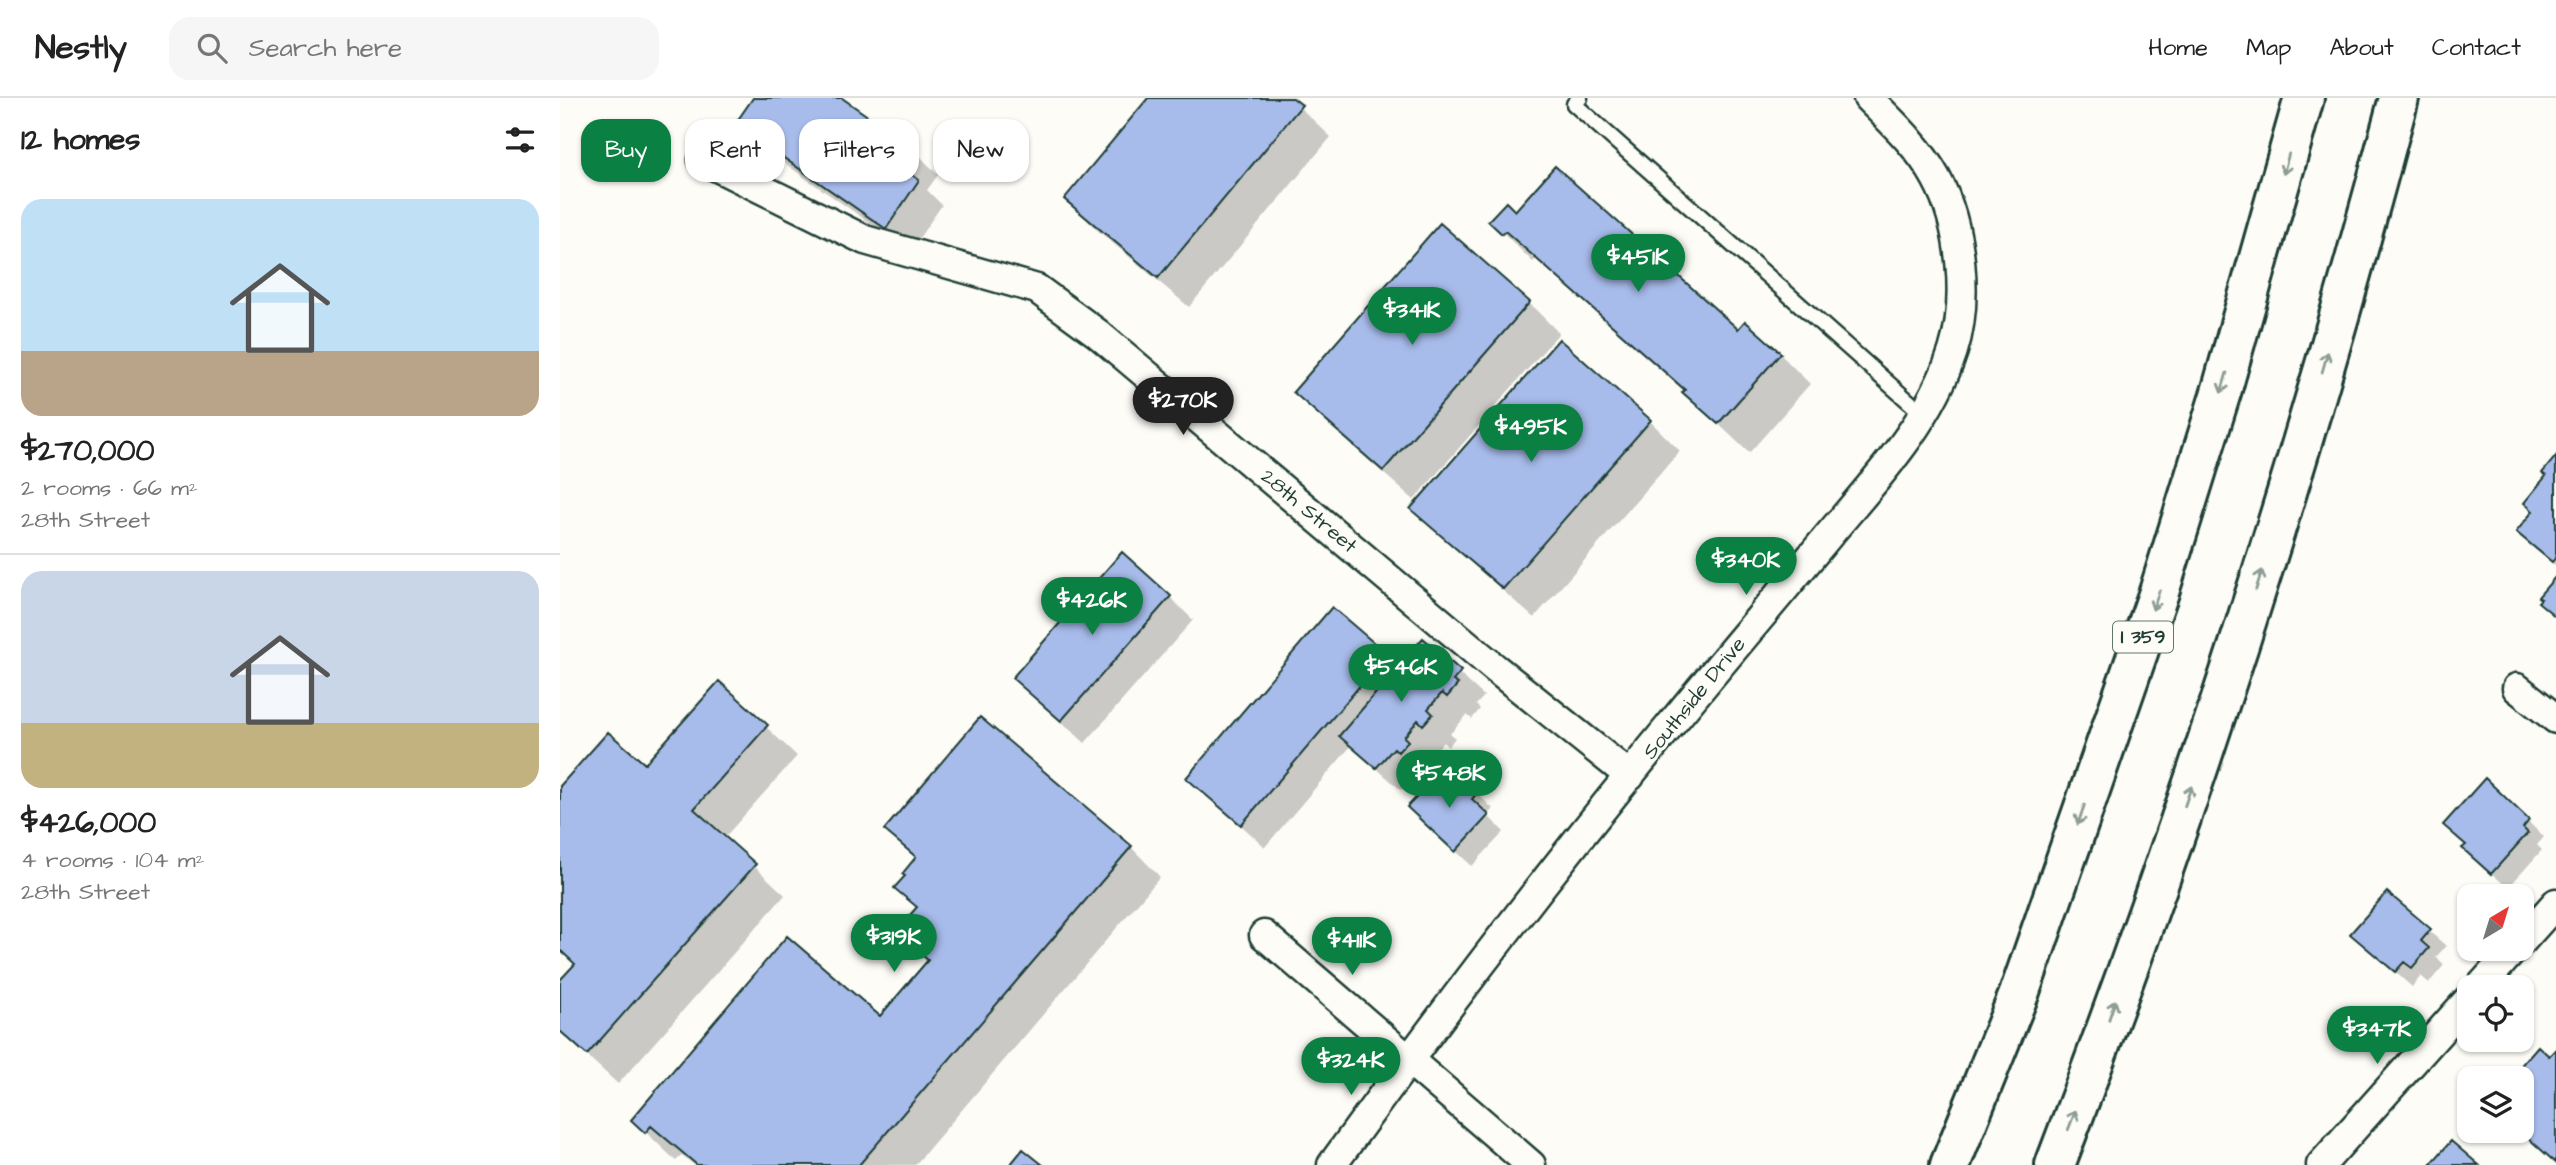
<!DOCTYPE html>
<html lang="en">
<head>
<meta charset="utf-8">
<style>
	:root { --surface:#fff; --page:#f6f6f6; --text:#222; --muted:#767676; --line:#e0e0e0; --accent:#0b8043 }
	body { margin:0; font-family:"Architects Daughter",sans-serif; background:var(--page); color:var(--text); height:100vh; display:flex; flex-direction:column; font-size:26px; white-space:nowrap }
	* { box-sizing:border-box; margin:0 }
	p { font-size:23px; color:var(--muted) }
	.icon { flex:none; width:38px; height:38px; fill:none; stroke:currentColor; stroke-width:2; stroke-linecap:round; stroke-linejoin:round }
	.map { position:relative; flex:1; overflow:hidden }
	.drawer { display:flex; flex-direction:column; background:var(--surface); width:560px }
	.drawer>* { flex:none }
	.hud { position:absolute; left:21px; top:21px; width:665px; height:63px; display:flex; gap:14px }
	.needle { width:46px; rotate:38deg }
	.tools { position:absolute; left:1897px; top:786px; display:grid; gap:14px }
	.tools a { display:grid; place-items:center; width:77px; height:77px; border-radius:14px; background:var(--surface); box-shadow:0 2px 5px #0004; font-size:35px }
	.price { position:absolute; translate:-50% -60px; padding:0 16px; border-radius:24px; background:var(--accent); color:#fff; font-size:23px; line-height:46px; filter:drop-shadow(0 2px 4px #0008) }
	.price::after { content:''; position:absolute; left:50%; top:42px; width:21px; height:16px; margin-left:-10px; background:inherit; clip-path:polygon(0 0,100% 0,50% 100%) }
	.price.on { background:#222; color:#fff }
	ul { padding:0; list-style:none }
	li { display:grid; align-content:center; gap:14px; height:371px; padding:0 21px }
	li+li { border-top:2px solid var(--line) }
	li span { display:grid; place-items:center; height:217px; border-radius:21px; color:#555 }
	li>.icon { margin-inline-start:auto }
	span .icon { width:126px; height:126px; fill:#fffc; stroke-width:1 }
	li b { font-size:30px }
	h2 { display:flex; justify-content:space-between; align-items:center; height:84px; padding:0 21px; font-size:30px }
	.tag { padding:0 24px; border-radius:21px; background:var(--surface); box-shadow:0 2px 5px #0004; font-size:24px; line-height:63px }
	.tag.on { background:var(--accent); color:#fff }
	header { display:flex; align-items:center; gap:42px; box-sizing:border-box; height:98px; padding:0 35px; background:var(--surface); border-bottom:2px solid var(--line) }
	header strong { font-size:33px }
	nav { display:flex; gap:38px; margin-inline-start:auto; font-size:24px }
	.search { width:490px; height:63px; background:var(--page); display:flex; align-items:center; gap:18px; box-sizing:border-box; padding:0 24px; border-radius:21px; color:var(--muted); font-size:26px }
	main { display:flex; flex:1; min-height:0 }
	.map>svg:first-child { display:block }
	.shadow { fill:#0003 }
	.building { fill:#a8bceb; stroke:#1f3d34; stroke-width:2 }
	.lines { fill:none; stroke-linecap:round; stroke-linejoin:round }
	.service-casing { stroke:#1f3d34; stroke-width:19 }
	.minor-casing { stroke:#1f3d34; stroke-width:33 }
	.motorway-casing { stroke:#1f3d34; stroke-width:44 }
	.service { stroke:#fdfcf7; stroke-width:14 }
	.minor { stroke:#fdfcf7; stroke-width:28 }
	.motorway { stroke:#fdfcf7; stroke-width:38 }
	.oneway { stroke:#8e9c96 }
	.labels { text-anchor:middle; dominant-baseline:central; stroke-width:6; stroke-linejoin:round; paint-order:stroke }
	.shield { fill:#fdfcf7; stroke:#62766e; stroke-width:2 }
	.shield-label { font-size:19px; font-weight:bold; fill:#1f3d34 }
	.street-label { font-size:21px; fill:#1f3d34; stroke:#fdfcf7 }
</style>
</head>
<body>
<header>
<strong>Nestly</strong>
<div class="search"><svg class="icon" aria-label="search" viewBox="0 0 24 24"><circle cx="10" cy="10" r="6"/><path d="M15 15l6 6"/></svg>Search here</div>
<nav><a>Home</a><a>Map</a><a>About</a><a>Contact</a></nav>
</header>
<main>
<section class="drawer">
<h2>12 homes<svg class="icon" aria-label="filters" viewBox="0 0 24 24"><path d="M4 7h16M4 17h16"/><circle cx="9" cy="7" r="2"/><circle cx="15" cy="17" r="2"/></svg></h2>
<ul>
<li><span style="background:linear-gradient(#bfe0f5 70%,#b9a48a 0)"><svg class="icon" aria-label="home" viewBox="0 0 24 24"><path d="M3 11l9-7 9 7M6 9v11h12V9"/></svg></span><div><b>$270,000</b><p>2 rooms · 66 m²</p><p>28th Street</p></div></li>
<li><span style="background:linear-gradient(#c9d6e8 70%,#c2b280 0)"><svg class="icon" aria-label="home" viewBox="0 0 24 24"><path d="M3 11l9-7 9 7M6 9v11h12V9"/></svg></span><div><b>$426,000</b><p>4 rooms · 104 m²</p><p>28th Street</p></div></li>
</ul>
</section>
<div class="map">
<svg width="1996" height="1067" viewBox="0 0 1996 1067">
	<rect width="100%" height="100%" fill="#fdfcf7"/>
	<filter id="ink" filterUnits="userSpaceOnUse"><feTurbulence type="fractalNoise" baseFrequency=".0143" numOctaves="2"/><feDisplacementMap in="SourceGraphic" scale="14" xChannelSelector="R" yChannelSelector="G"/><feConvolveMatrix kernelMatrix="1 2 1 2 8 2 1 2 1" color-interpolation-filters="sRGB"/></filter>
	<g filter="url(#ink)">
		<path class="shadow" d="M195 0H279L355 53 378 77 367 92 382 107 350 153 201 49 178 26Z
			M591 0H730L771 39 629 209 536 131 506 101Z
			M956 115 1220 256 1250 286 1189 355 1125 294 976 161 973 164 931 123Z
			M969 205 999 235 854 402 765 324 735 294Z
			M1090 323 1120 353 974 520 883 440 853 410Z
			M1996 361V468L1958 434 1975 414Z
			M610 499 633 522 525 645 454 580Z
			M772 512 839 570 863 543 924 598 916 607 920 611 912 621 907 617 890 636 895 640 888 649 883 644 866 664 870 668 863 676 858 672 841 692 791 648 705 749 628 679Z
			M159 585 237 658 164 740 225 797 58 986 0 933V885L16 867 0 853V691L85 669Z
			M1925 682 1984 739 1977 747 1982 752 1948 790 1921 766 1907 748Z
			M894 686 917 695 933 711 927 717 944 734 912 768 865 725Z
			M326 731 571 749 600 779 355 1067H134L122 1057 116 1063 73 1022 321 920 368 865 337 834 357 811 337 790 357 762Z
			M1827 796 1886 848 1876 859 1884 867 1869 885 1861 878 1852 889 1809 851Z
			M1996 953V1066L1960 1032H1962V980H1952L1989 961Z"/>
		<path class="building" d="M193 0H282L356 52 343 70 359 82 326 131 175 26Z
			M588 0H733L742 7 598 180 504 101Z
			M995 68 1178 231 1185 223 1221 255 1158 326 1122 294 1125 292 945 133 942 136 928 123 946 104 955 113Z
			M880 125 970 204 823 373 733 294Z
			M999 241 1091 322 943 491 850 411Z
			M1996 358V459L1992 464 1956 434 1973 413 1964 405 1986 378 1982 375Z
			M562 454 611 498 501 623 452 580Z
			M1996 478V519L1978 504 1981 501 1978 499Z
			M772 509 827 556 681 727 626 680Z
			M863 540 901 573 893 583 898 586 887 599 882 595 868 611 873 616 863 627 858 622 844 639 848 643 838 654 834 650 816 670 779 638Z
			M159 583 208 627 134 711 196 766 27 957 0 933V882L15 866 0 852V688L48 634 85 666Z
			M420 619 572 748 299 1067H137L91 1028 85 1035 71 1022 227 838 320 918 368 862 335 834 357 809 334 790 345 778 342 776 356 759 324 732Z
			M882 673 894 684 900 677 918 694 912 701 929 717 895 754 847 709Z
			M1925 680 1969 722 1963 730 1968 735 1931 776 1902 750 1906 747 1883 727Z
			M1827 794 1871 831 1861 843 1869 850 1852 870 1844 864 1835 874 1790 836Z
			M1978 948 1989 958 1996 951V1065L1959 1032H1962V980H1950Z
			M1891 1043 1919 1067H1870Z
			M463 1051 483 1067H450Z"/>
		<g class="lines">
			<defs>
				<path id="service" d="M1020 0 1014 6 1363 316"/>
				<path id="minor" d="M143 62 305 142 477 191 537 235 936 571 1070 678
					M1957 590 1996 621
					M704 837 971 1067
					M1962 843 1996 805
					M1920 889 1955 850
					M772 1067C881 916 994 768 1113 624 1164 561 1217 500 1269 437 1316 381 1370 324 1393 253 1409 202 1402 127 1376 80 1359 49 1333 25 1308 0
					M1761 1067 1909 901"/>
				<path id="motorway" d="M1390 1067 1459 896 1599 494 1662 291 1744 0
					M1495 1067C1629 718 1744 362 1839 0"/>
			</defs>
			<use href="#service" class="service-casing"/>
			<use href="#minor" class="minor-casing"/>
			<use href="#motorway" class="motorway-casing"/>
			<use href="#service" class="service"/>
			<use href="#minor" class="minor"/>
			<use href="#motorway" class="motorway"/>
		</g>
		<defs><path id="oneway-shaft" d="M-6 0H5M1.5-3L5.5 0L1.5 3" fill="none" stroke-width="1.6" stroke-linecap="round" stroke-linejoin="round" transform="scale(1.75)"/></defs>
		<g class="oneway">
			<use href="#oneway-shaft" transform="translate(1726 66) rotate(105)"/>
			<use href="#oneway-shaft" transform="translate(1765 264) rotate(-74)"/>
			<use href="#oneway-shaft" transform="translate(1664 285) rotate(106)"/>
			<use href="#oneway-shaft" transform="translate(1699 482) rotate(-72)"/>
			<use href="#oneway-shaft" transform="translate(1596 502) rotate(109)"/>
			<use href="#oneway-shaft" transform="translate(1628 698) rotate(-71)"/>
			<use href="#oneway-shaft" transform="translate(1521 717) rotate(109)"/>
			<use href="#oneway-shaft" transform="translate(1552 912) rotate(-71)"/>
			<use href="#oneway-shaft" transform="translate(1512 1022) rotate(-69)"/>
		</g>
	</g>
	<g class="labels">
		<rect class="shield" x="1553" y="523.5" width="60" height="31" rx="5"/>
		<g class="shield-label">
			<text x="1583" y="539">I 359</text>
		</g>
		<g class="street-label">
			<text transform="translate(749 413) rotate(40)">28th Street</text>
			<text transform="translate(1134 600) rotate(-51)">Southside Drive</text>
		</g>
	</g>
</svg>
<div class="tools">
<a><svg class="needle" viewBox="-14 -14 28 28"><path d="M0-13l5 13h-10z" fill="#e53935"/><path d="M0 13l5-13h-10z" fill="#767676"/></svg></a>
<a><svg class="icon" aria-label="locate" viewBox="0 0 24 24"><circle cx="12" cy="12" r="6"/><path d="M12 2v4M12 18v4M2 12h4M18 12h4"/></svg></a>
<a><svg class="icon" aria-label="layers" viewBox="0 0 24 24"><path d="M12 4l9 5-9 5-9-5zM3 14l9 5 9-5"/></svg></a>
</div>
<b class="price" style="left:1078px;top:196px">$451K</b>
<b class="price" style="left:852px;top:249px">$341K</b>
<b class="price on" style="left:623px;top:339px">$270K</b>
<b class="price" style="left:971px;top:366px">$495K</b>
<b class="price" style="left:1186px;top:499px">$340K</b>
<b class="price" style="left:532px;top:539px">$426K</b>
<b class="price" style="left:841px;top:606px">$546K</b>
<b class="price" style="left:889px;top:712px">$548K</b>
<b class="price" style="left:334px;top:876px">$319K</b>
<b class="price" style="left:792px;top:879px">$411K</b>
<b class="price" style="left:1817px;top:968px">$347K</b>
<b class="price" style="left:791px;top:999px">$324K</b>
<div class="hud">
<a class="tag on">Buy</a>
<a class="tag">Rent</a>
<a class="tag">Filters</a>
<a class="tag">New</a>
</div>
</div>
</main>
</body>
</html>
